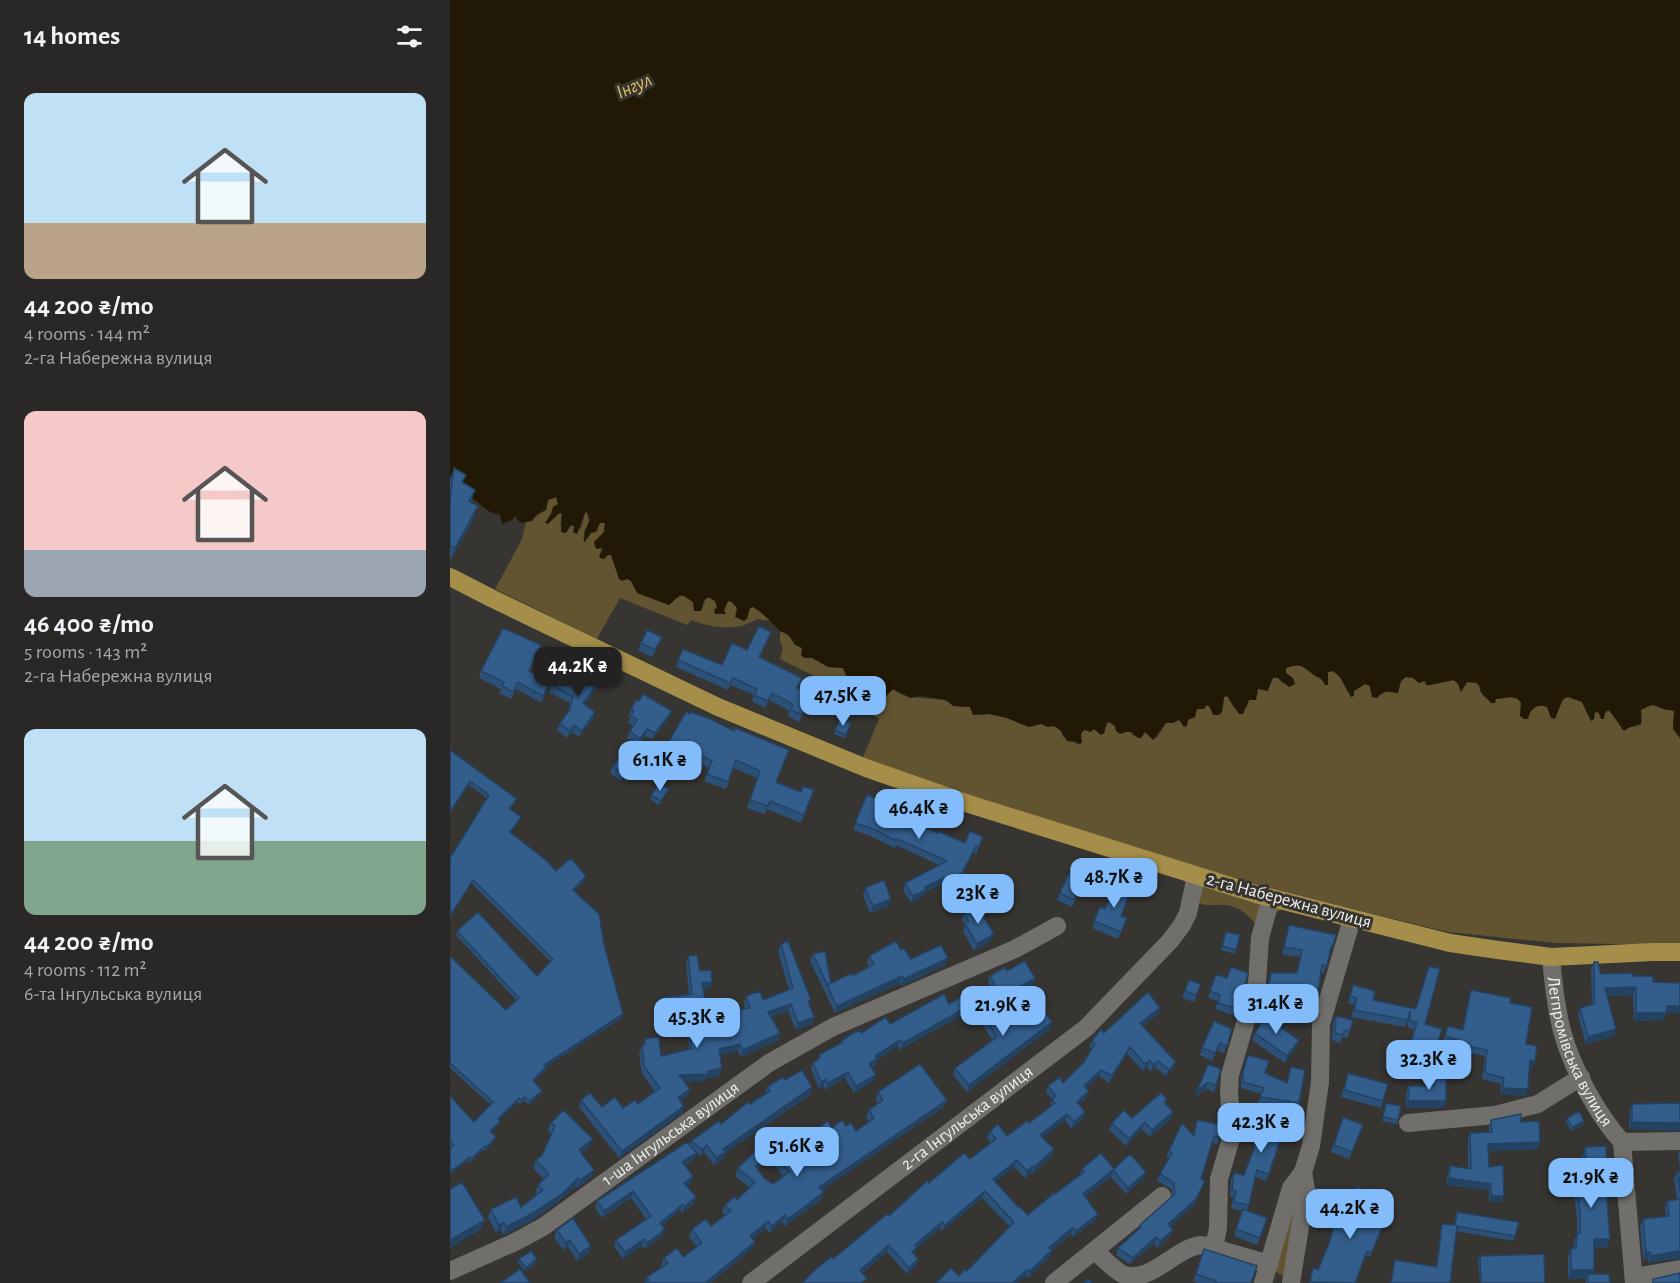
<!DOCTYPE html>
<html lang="en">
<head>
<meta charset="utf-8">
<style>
	:root { --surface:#292826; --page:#353432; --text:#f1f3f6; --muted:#a5a6a7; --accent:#83bcfb }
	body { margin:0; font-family:"Alegreya Sans",sans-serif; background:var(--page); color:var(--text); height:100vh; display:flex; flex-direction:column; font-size:22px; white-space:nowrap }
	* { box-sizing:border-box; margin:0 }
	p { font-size:20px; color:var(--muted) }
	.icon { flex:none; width:33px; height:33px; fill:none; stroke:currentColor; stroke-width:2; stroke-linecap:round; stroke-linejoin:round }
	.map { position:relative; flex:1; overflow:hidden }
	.side { display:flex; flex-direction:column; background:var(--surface); width:450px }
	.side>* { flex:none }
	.price { position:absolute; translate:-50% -51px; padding:0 14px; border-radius:12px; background:var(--accent); color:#111; font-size:20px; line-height:39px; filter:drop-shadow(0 2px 3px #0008) }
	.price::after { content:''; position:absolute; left:50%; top:36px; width:18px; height:14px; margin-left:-9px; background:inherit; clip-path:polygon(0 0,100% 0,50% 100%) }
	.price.current { background:#222; color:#fff }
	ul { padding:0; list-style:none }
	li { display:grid; align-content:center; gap:12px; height:318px; padding:0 24px }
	li span { display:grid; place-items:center; height:186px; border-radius:12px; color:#555 }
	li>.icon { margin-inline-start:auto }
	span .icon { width:108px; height:108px; fill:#fffc; stroke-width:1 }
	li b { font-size:26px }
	h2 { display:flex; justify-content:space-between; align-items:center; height:72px; padding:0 24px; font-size:26px }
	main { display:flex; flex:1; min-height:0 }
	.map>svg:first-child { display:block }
	.green { fill:#625430 }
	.water { fill:#211905 }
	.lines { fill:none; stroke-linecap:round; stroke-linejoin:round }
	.minor { stroke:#706f6b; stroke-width:18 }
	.major { stroke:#a48e49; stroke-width:18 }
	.wall { fill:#2c5178; fill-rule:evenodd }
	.shaded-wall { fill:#244262 }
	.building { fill:#335e8c; stroke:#244262; stroke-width:1.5; fill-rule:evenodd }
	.labels { text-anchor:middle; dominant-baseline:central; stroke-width:6; stroke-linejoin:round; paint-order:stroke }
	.street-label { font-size:18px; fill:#f1f1ee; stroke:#373532 }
	.water-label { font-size:20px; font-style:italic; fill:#e1bf62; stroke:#373532 }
</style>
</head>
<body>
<main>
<section class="side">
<h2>14 homes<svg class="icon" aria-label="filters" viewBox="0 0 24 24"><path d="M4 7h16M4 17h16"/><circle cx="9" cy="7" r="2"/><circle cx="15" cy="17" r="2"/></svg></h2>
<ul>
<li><span style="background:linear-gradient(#bfe0f5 70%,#b9a48a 0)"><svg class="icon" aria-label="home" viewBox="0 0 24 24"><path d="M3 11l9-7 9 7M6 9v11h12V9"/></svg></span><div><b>44 200 ₴/mo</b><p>4 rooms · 144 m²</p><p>2-га Набережна вулиця</p></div></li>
<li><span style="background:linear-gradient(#f6c9c9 75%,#9aa5b1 0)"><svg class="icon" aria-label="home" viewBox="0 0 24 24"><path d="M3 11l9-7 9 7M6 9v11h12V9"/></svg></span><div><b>46 400 ₴/mo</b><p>5 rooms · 143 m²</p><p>2-га Набережна вулиця</p></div></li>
<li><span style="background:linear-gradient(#bfe0f5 60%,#7fa58c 0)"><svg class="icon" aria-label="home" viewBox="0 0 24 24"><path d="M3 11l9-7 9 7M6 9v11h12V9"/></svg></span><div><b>44 200 ₴/mo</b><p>4 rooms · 112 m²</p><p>6-та Інгульська вулиця</p></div></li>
</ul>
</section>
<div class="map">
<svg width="1230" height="1283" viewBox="0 0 1230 1283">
	<rect width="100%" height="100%" fill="#373532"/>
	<path class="green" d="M107 497 108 504 105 519 108 514 112 512 110 525 124 526V530L131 528 135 513 137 512 139 524 135 530 133 540 139 537 141 532H146L150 522 155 523 154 532 144 542 153 547 150 553 161 555 168 573 181 581 185 588 222 601C238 589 239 601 251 611L257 597 265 601 267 607 274 610 278 601 282 602 287 608V612L303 607 321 621 307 619C288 632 262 628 241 620L237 625 170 598 147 639 45 589 72 539 76 522C84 520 88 514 96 510L98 500Z
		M330 631C341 636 343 641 352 648V651L378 667 393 668 399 682 423 700 435 697 443 689C453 699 479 698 493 700 498 701 500 705 505 706 510 707 515 707 520 707L523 715 539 714 557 718 579 727 591 724 598 727 604 726 611 731 613 737 626 742 631 739V733L634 730 644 729 651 735 654 733 657 723 659 722 665 726 666 731 681 732 684 737 695 731 706 739 716 723 729 719 732 722 738 720 747 709 757 705 760 707 761 711 773 706 774 697 777 696 784 708 797 707 799 700H802L808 689 819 688 823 678H828L833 684 843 678 836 674V668C851 662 853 668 865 676 870 679 873 680 878 685V672L883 671 890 677 898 692 904 691 915 684 920 686V691H944L955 677 963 678 969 683 975 681 980 685 1004 680 1009 684 1011 692 1017 682 1027 683 1033 696 1039 700 1061 697 1068 699 1071 703 1070 716C1080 712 1086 702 1097 707L1100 715C1112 708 1108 701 1118 697L1132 702 1138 715 1145 712H1149L1151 719 1158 710 1171 724V729L1188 726 1192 721 1191 710 1203 704 1215 710 1220 709 1224 711 1223 729 1230 738V945L1106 943 998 932 824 890 522 797 417 760 413 757 429 719 380 684 330 659 333 648 330 642Z
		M753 887 834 909 826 912 815 938C806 923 795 908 776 905 766 904 758 907 748 903L747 889Z
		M849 1184 836 1277 824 1271Z"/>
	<path class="water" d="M0 0H1230V738L1223 729 1224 711C1221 710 1217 710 1214 709 1201 705 1205 703 1191 710V724L1180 727 1174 731 1159 710 1155 712 1154 719H1151L1149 713 1145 712 1144 719 1141 721 1132 702 1118 697 1113 699 1105 719 1101 718 1097 707C1087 703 1080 709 1078 719H1074L1070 716 1071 703 1068 699 1061 697 1046 699 1045 703H1041L1030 691 1031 687 1027 683 1017 682 1011 692 1008 684 1004 680 980 685H976L975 681 969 683 963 678 956 677 951 681 948 693C938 692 934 690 927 698L922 697 920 686 915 684 904 691V696L901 697 890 677 883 671 878 672V685H875L871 678C855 673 857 660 836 668V673L843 678 845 684 839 687 828 678H823L820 684 818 691 808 689 806 700H799L793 714H789L777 696 774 697 772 712 769 715H763L760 707 757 705 754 709H747L745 717 738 720 737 726 734 727 729 720 723 723H716L703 740 695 732 691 738H688L681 732H676L670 734 666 731 665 726 659 722 657 723 654 733 651 735 644 729 641 732 634 730 631 734 632 743 628 744 625 742 617 741 611 731 604 726 598 727 591 724 579 727 557 718 539 714 523 715 520 707 503 706 497 700 470 696 460 698 443 689 435 697 423 700 413 698 399 682 393 668 378 667 362 658H354L351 655 352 648 345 645 338 634 330 631 310 611 303 607 300 608 297 619 294 621 285 617 287 608 282 602 278 601 274 610 276 614H265L264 610 267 607 265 601 259 597 254 600 251 611H244L243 602 234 596 230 595 219 605 187 593 181 581 177 579 172 581 169 579 161 555H158L154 559 150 558 149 557 153 548 147 549 145 547 144 542 154 532 155 523H150L146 532 141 533 134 543 135 530 140 520 137 512 135 513 127 534 123 532 124 526 121 525 116 533 111 532 112 513 108 514 98 524 95 523 101 514 103 507 108 504 106 497 98 500 96 510 87 514 82 521 70 523 65 516 62 520 52 524 50 515 40 512 0 481Z"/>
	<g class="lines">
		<g class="minor">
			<path id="s1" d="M1101 957C1103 982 1106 1007 1112 1031 1122 1068 1147 1114 1172 1142L1184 1283"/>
			<path d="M958 1123 1045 1115 1088 1104 1131 1077"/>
			<path d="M1172 1142 1230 1141"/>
			<path d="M764 1248 819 1264"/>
			<path d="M645 1251C654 1259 664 1270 674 1275 702 1283 725 1248 751 1245 755 1245 760 1247 764 1248L768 1228 769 1179 782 1135 779 1093 780 1075 807 983 810 938 821 898"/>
			<path id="s2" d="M0 1271 65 1242 93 1227 319 1063 383 1027 565 949 607 926"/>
			<path d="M1184 1277 1230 1269"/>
			<path id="s3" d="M301 1283 636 1028 720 941 732 925 738 913 746 876"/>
			<path d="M604 1283 712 1196"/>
			<path d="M813 1283 841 1188 853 1172"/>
			<path d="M841 1283 856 1190 853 1172 861 1146 870 1082 871 1024 902 919"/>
		</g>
		<path class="major" d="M0 577 41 598 268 707 416 768 519 804 806 894 1000 943 1048 950 1101 957 1203 952H1230"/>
	</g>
	<path class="wall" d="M4 468 13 483 25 490 21 502 23 520 0 561V479Z
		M321 632 310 658 348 688 362 695 349 722 338 716 340 711 319 700 315 708 302 701 304 695 280 685 278 690 226 667 233 649 272 665 297 650Z
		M212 637 202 657 188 650 191 643Z
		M91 645 79 672 100 683 91 703 66 689 61 699 49 693 51 689 29 678 31 671Z
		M152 677 150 683 135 704 143 719 129 737 122 732 117 738 107 730 110 723 118 712 120 703 99 692 102 685 131 681Z
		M181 709 222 711 219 718 202 739 195 736 188 745 177 738 180 731 183 726 178 723 181 717 178 716Z
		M236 712 326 782 351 792 364 790 351 823 317 809 315 814 297 808 307 778 284 768 276 789 254 781 259 768 240 759 237 764 215 752 217 745Z
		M390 719 401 723 395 738 384 734Z
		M0 750 66 802 60 809 70 820 61 832 106 871 136 876 135 880 124 891 154 944 173 1014 172 1018 96 1067 95 1071 84 1081 91 1094 79 1105 74 1100 70 1104 67 1102 49 1120 50 1121 49 1125 41 1132 44 1141 35 1151 33 1150 20 1162 18 1161 0 1174V1148L1 1147 0 1145V1096L24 1122 41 1105 0 1068V956L56 1010 66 1000 6 935 7 931 87 976 101 962 21 883 37 798 19 785Z
		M189 757 171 781 160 773 163 766Z
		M217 792 209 805 200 799 201 795Z
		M417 795 439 803 463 811 459 820 487 833 515 843 533 837 526 854 523 853 509 880 507 879 502 890 491 884 475 893 473 896 461 903 453 890 455 883 489 865 446 845 445 848 418 835 403 830Z
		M634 880 622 907 607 900 610 893Z
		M415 888 439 906 420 913 413 895Z
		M650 907 677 918 668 939 642 928Z
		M514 913 541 941 524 951 513 931 515 925 512 920Z
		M839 925 886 935 880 953H879L874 973 871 972 867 998 865 1005 823 1003 822 992H816L821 973H846L850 957 832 954Z
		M776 932 790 935 785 954 771 950Z
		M331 944 361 1000 359 1005 364 1017 362 1024 346 1030 338 1011 321 1017 330 1033 328 1040 291 1057 288 1051 270 1055V1076L256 1078 255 1081H234L240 1089 237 1096 231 1101 234 1106 232 1113 169 1158 129 1107 131 1100 152 1107 173 1108 188 1104 205 1092 192 1073 189 1053 195 1039 211 1056 239 1049 238 1030 210 1033 207 1005 210 998 239 995 236 963 238 956 250 971 262 982 259 989H253L258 1015 295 1009 294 1003 296 996 313 1000 339 990 328 951Z
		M451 950 461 959 495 965 451 986 450 983 385 1013 360 961 363 954 381 983 403 976 419 967 417 963 419 956Z
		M1144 962 1151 974 1183 976 1203 982 1230 1013H1216L1213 1020 1184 1021 1183 995 1157 996 1164 1036 1136 1044 1128 1015 1130 1008 1142 1005 1141 970Z
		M979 966 975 1024 992 1029 983 1059 978 1057 977 1062 956 1056 964 1029 958 1028V1020L955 1027 901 1017 905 1005 898 1003 903 985 923 1000 966 1009Z
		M557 971 583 984 550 1003 538 982 540 976Z
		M766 974 777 978 788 1009 786 1016 765 1009 768 1001 758 998Z
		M739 980 751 984 744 1002 732 998Z
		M1021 990 1060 1003 1076 1044 1083 1067H1079L1076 1096 1051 1094V1084L1032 1079 1035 1056 1015 1052 1016 1049 992 1043 998 1026 1012 1030 1019 997Z
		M524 1003 521 1010 450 1050 448 1046 427 1060 425 1066 421 1068 423 1082 404 1093 395 1078 375 1090 373 1086 369 1089 361 1069 363 1063 367 1060 369 1055 391 1043 392 1040 411 1033 440 1024 499 1004Z
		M526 1003 555 1022 600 1029 517 1092 503 1075 505 1068 542 1040 524 1010Z
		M710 1008 708 1014 693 1026 723 1068 716 1076 705 1067 701 1071 697 1067 693 1071 677 1054 659 1083 649 1076 636 1088V1098L629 1105 635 1112 633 1119 621 1129 615 1120 593 1137 604 1149 602 1156 582 1174 581 1172 575 1178 564 1167 545 1182 569 1208 578 1215 629 1175 632 1169H664L696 1172 694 1178 676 1194 661 1177 635 1197 646 1220 623 1237 621 1234 602 1250 600 1257 578 1278 576 1276 567 1283H486L509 1276 517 1271 560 1227 532 1198 492 1231 490 1228 467 1248 464 1254 468 1259 466 1266 457 1274 437 1252 412 1273 383 1259 479 1183 520 1159 541 1143 537 1137 540 1131 557 1136 579 1123 601 1107 600 1105 602 1100 596 1092 598 1086 613 1083 634 1062 642 1049 639 1047 642 1041 654 1033Z
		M886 1016 900 1031 897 1038 892 1037 890 1043 882 1040 883 1023Z
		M829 1020 828 1025 849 1040 846 1048 835 1063 802 1040 805 1033Z
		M782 1029 774 1053 767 1050 762 1061 750 1055 752 1048Z
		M798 1055 815 1073 837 1083 841 1067 849 1103 847 1109 808 1103 812 1094 791 1088V1077Z
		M758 1064 771 1069 764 1092 756 1089 745 1098Z
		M898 1073 938 1084 931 1108 891 1097Z
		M983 1077 996 1101 993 1108H956V1093L959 1086H980Z
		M335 1080 362 1087 360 1095 275 1153 273 1159 264 1165 254 1152 250 1156 246 1153 244 1159 235 1166 243 1176 241 1183 237 1186 246 1197 243 1204 232 1213 230 1210 212 1226V1236L195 1249 192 1246 173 1259 164 1246 166 1240 196 1219 181 1198 152 1218 145 1208 147 1201 240 1144 241 1141 271 1124 315 1095 317 1087Z
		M428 1092 497 1100 494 1107 372 1190 371 1200 335 1226 332 1222 319 1233 315 1228 303 1239 305 1242 302 1249 195 1282 197 1277 212 1267 211 1265 214 1258 233 1257 247 1247 239 1237 242 1229 261 1226 275 1216 272 1212 275 1205 287 1200 300 1188 285 1176 288 1168 327 1145 355 1154 370 1143 364 1136 367 1129 396 1126 406 1131 419 1122 416 1117 419 1110 428 1104 426 1100ZM318 1159 333 1176 323 1184 314 1178 308 1169Z
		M715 1103 723 1112 721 1119 700 1137 692 1129 676 1146 659 1130 662 1123 682 1118Z
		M936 1103 948 1120 947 1124 932 1121Z
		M1230 1103V1131L1179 1129 1180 1111 1182 1104Z
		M893 1117 913 1125 899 1159 881 1152Z
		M1117 1118 1133 1125 1121 1131 1116 1122Z
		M747 1120 770 1137 768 1144 762 1143 751 1179 752 1188 744 1205 720 1227 723 1230 720 1236 708 1248 704 1244 700 1247 680 1264 666 1255 668 1248 688 1229 690 1225 722 1196V1189L707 1181 710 1174 718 1159 716 1158 719 1151 743 1135Z
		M804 1120 843 1127 841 1134 835 1143 830 1140 816 1181 805 1177 797 1211 817 1218 807 1245 784 1236 793 1211 781 1208 783 1197 780 1196 781 1179 784 1173 794 1175 811 1132 802 1127Z
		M1041 1120 1071 1122 1088 1149 1038 1151 1039 1167 1054 1196 1051 1202H1039V1190L996 1185 998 1173 1000 1166 1018 1169V1139L1020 1133 1039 1132V1127Z
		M101 1123 140 1146 131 1154 141 1178 127 1188 126 1186 109 1201 81 1221 54 1235 51 1230 46 1233 38 1217 41 1209 71 1207 87 1195 85 1192 88 1185 94 1179 83 1168 86 1160 92 1155 101 1134 98 1130Z
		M1135 1147 1155 1170 1160 1239 1157 1248H1144L1143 1274 1160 1283H1136V1279H1118V1257L1121 1248H1123L1124 1242 1127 1233V1219L1124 1192 1127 1183H1129L1128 1167 1131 1158H1132Z
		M1230 1151V1167L1228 1156Z
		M1230 1171V1258L1198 1263V1259H1193L1190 1226 1193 1219 1216 1217 1215 1208 1217 1201 1227 1199 1224 1179 1227 1172Z
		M918 1207 937 1215 920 1257 915 1255 905 1283H859L863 1268 868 1270 878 1246Z
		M1007 1212 1065 1236 1063 1241 1006 1231 1000 1283H940L945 1260 986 1267 991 1229 992 1224 1004 1225Z
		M107 1230 139 1253 127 1261 118 1247 113 1250 104 1237Z
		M754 1249 801 1283H748L743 1281Z
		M1030 1256 1095 1283H1030L1028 1260Z
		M69 1259 86 1263 75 1271 68 1262Z"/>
	<path class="shaded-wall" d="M28 506 23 520 0 561 5 548Z
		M152 677 150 683 131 710 133 703Z
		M222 711 219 718 202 739 205 733Z
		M145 712 143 719 129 737 132 731Z
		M124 725 122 732 117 738 120 731Z
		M197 729 195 736 188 745 190 739Z
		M191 750 189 757 171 781 173 774Z
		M20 781 19 785 0 813V812Z
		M526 846 523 853 509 880 512 873Z
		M136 876 135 880 122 893 123 890Z
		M493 878 491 884 475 893 473 896 461 903 463 896 475 887Z
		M441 899 439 906 420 913 423 906Z
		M544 934 541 941 524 951 527 944Z
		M498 958 495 965 451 986 454 979Z
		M452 976 450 983 385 1013 387 1006Z
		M585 978 583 984 550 1003 552 997Z
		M262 982 259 989 249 990 252 983Z
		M819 985H825L822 992H816Z
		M1186 987 1183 995 1152 996 1155 988Z
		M825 996 867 998 865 1005 823 1003Z
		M524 1003 521 1010 450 1050 453 1043Z
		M341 1004 338 1011 316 1019 318 1012Z
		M1217 1006H1230V1013H1216L1213 1020 1184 1021 1186 1013Z
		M710 1008 708 1014 688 1029 690 1023Z
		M173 1014 172 1018 93 1069 94 1065Z
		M364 1017 362 1024 346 1030 348 1023Z
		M602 1022 600 1029 517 1092 519 1085Z
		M240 1023 238 1030 210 1033 213 1026Z
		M1166 1029 1164 1036 1136 1044 1138 1037Z
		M330 1033 328 1040 291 1057 293 1050Z
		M450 1040 448 1046 427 1060 425 1066 417 1071 419 1064 425 1056Z
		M849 1040 846 1048 835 1063 837 1056Z
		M290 1044 288 1051 266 1056 269 1049Z
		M680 1047 677 1054 659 1083 662 1076Z
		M700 1060 697 1067 693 1071 695 1064Z
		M1080 1060 1085 1061 1083 1067 1077 1066Z
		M708 1061 705 1067 701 1071 703 1065Z
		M726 1062 723 1068 716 1076 719 1070Z
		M96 1067 95 1071 82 1083 83 1080Z
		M272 1068 270 1076 256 1078 255 1081 226 1082 229 1075Z
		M651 1070 649 1076 632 1093 634 1086Z
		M398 1072 395 1078 375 1090 378 1083Z
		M426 1075 423 1082 404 1093 406 1086Z
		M376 1079 373 1086 369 1089 371 1082Z
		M758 1082 756 1089 745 1098 747 1091Z
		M362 1087 360 1095 275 1153 273 1159 264 1165 266 1158 273 1149Z
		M1053 1088 1078 1089 1076 1096 1051 1094Z
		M240 1089 237 1096 226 1105 228 1098Z
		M92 1091 91 1094 79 1105 80 1101Z
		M639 1091 636 1098 625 1109 627 1102Z
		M69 1098 67 1102 47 1123 48 1119Z
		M497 1100 494 1107 367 1194 369 1187Z
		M958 1101H996L993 1108H956Z
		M234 1106 232 1113 169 1158 172 1151Z
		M635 1112 633 1119 621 1129 624 1122Z
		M723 1112 721 1119 700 1137 702 1130Z
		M617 1114 615 1120 588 1141 590 1135Z
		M50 1121 49 1125 39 1135 40 1131Z
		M1134 1121 1133 1125 1121 1131 1122 1128Z
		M695 1122 692 1129 676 1146 679 1139Z
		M1182 1122 1230 1123V1131L1179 1129Z
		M843 1127 841 1134 835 1143 837 1137Z
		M46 1137 44 1141 35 1151 36 1148Z
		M143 1139 140 1146 126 1158 129 1150Z
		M1090 1142 1088 1149 1036 1151 1038 1144Z
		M257 1145 254 1152 250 1156 252 1149Z
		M35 1146 33 1150 20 1162 22 1158Z
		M604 1149 602 1156 582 1174 584 1167Z
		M321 1151 318 1159 303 1174 306 1167Z
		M247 1153 244 1159 230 1169 232 1162Z
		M20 1157 18 1161 0 1174 1 1171Z
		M567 1160 564 1167 541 1185 543 1179Z
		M583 1166 581 1172 575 1178 577 1171Z
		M144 1170 141 1178 127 1188 130 1180Z
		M663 1170 661 1177 630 1201 633 1194Z
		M696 1172 694 1178 676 1194 678 1188Z
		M243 1176 241 1183 232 1190 234 1183Z
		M128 1178 126 1186 109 1201 81 1221 54 1235 56 1227Z
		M999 1178 1041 1184 1039 1190 996 1185Z
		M755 1181 744 1205 716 1231 718 1224Z
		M183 1191 181 1198 152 1218 154 1211Z
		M535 1191 532 1198 492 1231 495 1225Z
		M374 1192 371 1200 335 1226 338 1219Z
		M1041 1196H1054L1051 1202H1039Z
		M246 1197 243 1204 232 1213 235 1206Z
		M233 1204 230 1210 207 1230 210 1223Z
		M648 1214 646 1220 623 1237 626 1231Z
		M335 1215 332 1222 319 1233 322 1226Z
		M35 1220 31 1230 0 1248V1240Z
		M318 1221 315 1228 298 1243 300 1236Z
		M54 1222 51 1230 46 1233 49 1225Z
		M492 1222 490 1228 467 1248 464 1254 459 1258 465 1245Z
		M623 1227 621 1234 597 1254 599 1248Z
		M215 1229 212 1236 195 1249 197 1243Z
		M723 1230 720 1236 708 1248 710 1241Z
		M707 1237 704 1244 680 1264 683 1258Z
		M194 1239 192 1246 173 1259 175 1252Z
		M1144 1239H1160L1157 1248H1141Z
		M120 1240 118 1247 113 1250 116 1243Z
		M305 1242 302 1249 261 1283H255Z
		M439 1245 437 1252 407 1276 410 1270Z
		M141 1246 139 1253 127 1261 129 1254Z
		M602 1250 600 1257 578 1278 580 1271Z
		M1230 1251V1258L1198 1263 1201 1256Z
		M1196 1252H1200L1198 1259H1193Z
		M87 1259 86 1263 75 1271 76 1268Z
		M468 1259 466 1266 457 1274 459 1268Z
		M578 1269 576 1276 567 1283H562Z
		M1121 1270H1144L1141 1279 1138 1274 1136 1279H1118Z"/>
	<path class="building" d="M4 468 16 475 12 482 25 490 19 501 28 506 5 548 0 546V500Z
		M309 626 321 632 309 657 352 678 347 688 362 695 352 715 341 710 343 704 322 693 318 701 304 695 307 689 283 678 280 683 228 660 233 649 272 665 282 643 297 650Z
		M53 628 91 645 79 671 100 683 93 696 68 682 63 692 52 686 54 682 31 671Z
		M197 630 212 637 205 650 191 643Z
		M141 668 152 677 133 703 145 712 132 731 124 725 120 731 110 723 119 711 123 696 102 685 110 671 131 681Z
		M193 694 222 711 205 733 197 729 190 739 180 731 187 720 181 716 184 711 181 709 186 700 189 701Z
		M236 712 240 714 241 712 260 719 284 731 285 728 339 750 326 782 351 792 353 786 364 790 354 815 320 801 318 806 300 800 310 771 286 760 278 782 257 774 262 761 242 751 240 756 217 745Z
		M390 719 401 723 396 735 385 730Z
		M181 742 191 750 173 774 163 766Z
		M0 750 67 799 59 808 71 817 60 832 97 861 106 871 121 858 136 876 123 890 149 914 154 944 173 1014 94 1065 96 1067 83 1080 92 1091 80 1101 75 1097 71 1100 69 1098 48 1119 50 1121 40 1131 46 1137 36 1148 35 1146 22 1158 20 1157 1 1171 0 1169V1148L4 1145 0 1140V1096L24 1122 43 1102 0 1063V956L56 1010 69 998 7 931 28 912 87 976 103 959 23 880 0 916V858L39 795 20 781 0 812Z
		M209 783 219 789 211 801 201 795Z
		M417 795 439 803 440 801 450 805 453 799 466 804 458 820 487 833 488 831 515 843 520 831 533 837 529 847 526 846 512 873H510L504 883 493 878 475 887 476 890 463 896 455 883 497 861 448 839 447 841 421 828 405 823Z
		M619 873 634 880 624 900 610 893Z
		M434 880 441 899 423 906 415 888Z
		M664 884 681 890 671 916 677 918 671 932 644 921 650 907 655 909Z
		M527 906 544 934 527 944 515 924 519 922 514 913Z
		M839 925 886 935 883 946H881L877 966 872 965 867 998 825 996V985H819L821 973H847L852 950 834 947Z
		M776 932 790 935 786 950 772 946Z
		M338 941 361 1000 358 1001 364 1017 348 1023 341 1004 318 1012 330 1033 293 1050 290 1044 269 1049 272 1068 258 1071V1074L229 1075 240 1089 228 1098 234 1106 172 1151 131 1100 140 1093 152 1107 165 1097 173 1108 185 1100 188 1104 210 1088 194 1066 192 1046 195 1045V1039L209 1037 211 1056 241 1049 240 1023 213 1026 210 998 242 994 238 956 247 955 250 971 261 970 262 982 252 983 258 1015 300 1008 296 996 310 991 313 1000 343 988 331 944Z
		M446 941 451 950 454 948 461 959 491 945 498 958 454 979 452 976 387 1006 377 985 402 973 403 976 424 964 419 956Z
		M375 951 381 983 377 984 363 954Z
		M575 961 585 978 552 997 540 976 555 967 557 971Z
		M1144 962H1148L1151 974 1183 973V976H1203V982L1230 983V1006H1217L1216 1013H1186V987L1155 988 1166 1029 1138 1037 1130 1008 1144 1004Z
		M979 966 990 969 975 1024 992 1029 985 1052 981 1050 979 1055 959 1049 967 1022 960 1021V1011L958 1020 904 1010 907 998 900 996 903 985 925 991 923 1000 966 1009Z
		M781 967 798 973 788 1009 768 1003 770 995 760 991 766 974 777 978Z
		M739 980 751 984 746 995 735 991Z
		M1021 990 1061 998 1060 1003 1082 1007 1076 1044 1087 1046 1085 1061 1080 1060 1078 1089 1053 1088 1054 1078 1035 1073 1037 1050 1018 1046V1043L995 1036 998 1026 1013 1030Z
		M698 992 710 1008 690 1023 726 1062 719 1070 708 1061 703 1065 700 1060 695 1064 680 1047 662 1076 651 1070 634 1086 639 1091 627 1102 635 1112 624 1122 617 1114 590 1135 604 1149 584 1167 583 1166 577 1171 567 1160 543 1179 569 1208 570 1207 578 1215 604 1193 605 1194 634 1172 632 1169 651 1153 664 1169 680 1154 696 1172 678 1188 663 1170 633 1194 648 1214 626 1231 623 1227 599 1248 602 1250 580 1271 578 1269 562 1283H486L501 1268 509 1276 515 1269 517 1271 564 1222 535 1191 495 1225 492 1222 465 1245 467 1247 462 1252 468 1259 459 1268 439 1245 410 1270 417 1279 411 1283H352L366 1269 381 1257 383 1259 437 1214 439 1216 477 1181 479 1183 514 1153 520 1159 546 1139 540 1131 548 1124 557 1136 577 1121 579 1123 605 1103 602 1099 606 1096 598 1086 610 1077 613 1083 634 1062 645 1044 642 1041 651 1029 654 1033Z
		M518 993 524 1003 453 1043 450 1040 425 1056 427 1059 419 1064 426 1075 406 1086 398 1072 378 1083 376 1079 371 1082 363 1063 370 1058 369 1055 393 1042 392 1040 409 1030 411 1033 436 1017 440 1024 494 994 499 1004Z
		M539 995 555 1022 585 999 602 1022 519 1085 505 1068 547 1037 526 1003Z
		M818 1012 829 1020 826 1024 849 1040 837 1056 805 1033Z
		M886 1016 903 1020 900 1031 894 1030 893 1035 885 1033Z
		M764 1021 782 1029 777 1046 770 1043 765 1053 752 1048Z
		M798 1055 819 1061 815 1073 837 1083 841 1067 855 1070 849 1103 810 1097 814 1088 793 1082V1072Z
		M470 1064 497 1100 369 1187 374 1192 338 1219 335 1215 322 1226 318 1221 300 1236 305 1242 255 1283H194L199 1280 197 1277 218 1263 214 1258 227 1248 233 1257 252 1243 242 1229 256 1219 261 1226 281 1211 275 1205 284 1197 287 1200 305 1182 288 1168 317 1140H322L327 1145 339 1135 355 1154 375 1140 367 1129 378 1121 382 1128 392 1120 396 1126 401 1123 406 1131 424 1118 419 1110 433 1100 428 1092ZM321 1151 339 1172 323 1184 314 1178 306 1167Z
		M758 1064 771 1069 766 1085 758 1082 747 1091Z
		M352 1070 362 1087 273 1149 275 1152 266 1158 257 1145 252 1149 241 1141 269 1121 271 1124 298 1102 300 1104 320 1091 317 1087 333 1077 335 1080Z
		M898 1073 938 1084 933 1101 894 1090Z
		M983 1077H996V1101H958L959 1086H983Z
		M711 1093 717 1099 714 1102 723 1112 702 1130 695 1122 679 1139 662 1123 674 1110 682 1118Z
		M936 1103 951 1106 948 1120 933 1117Z
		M1230 1103V1123L1182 1122V1104Z
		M811 1107 843 1127 837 1137 832 1134 819 1174 807 1170 799 1205 783 1202 786 1191 782 1190 784 1173 794 1175 813 1125 804 1120Z
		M113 1110 143 1139 129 1150 144 1170 130 1180 128 1178 112 1194 83 1213 56 1227 54 1222 49 1225 41 1209 66 1197 71 1207 93 1190 88 1185 99 1174 86 1160 92 1155 105 1126 101 1123Z
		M1129 1111 1134 1121 1122 1128 1117 1118Z
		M1071 1114V1122L1089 1121 1090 1142 1038 1144 1039 1167 1053 1165 1054 1196H1041V1184L999 1178 1000 1166 1021 1169 1020 1133 1042 1132 1041 1120Z
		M893 1117 913 1125 902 1152 884 1145Z
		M747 1120 773 1125 770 1137 764 1136 751 1179 755 1181 746 1199 718 1224 723 1230 710 1241 707 1237 702 1240 683 1258 668 1248 691 1227 690 1225 725 1194 724 1183 710 1174 722 1153 719 1151 732 1123 744 1136Z
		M237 1142 247 1153 232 1162 243 1176 234 1183 246 1197 235 1206 233 1204 210 1223 215 1229 197 1243 194 1239 175 1252 166 1240 201 1216 183 1191 154 1211 147 1201Z
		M1156 1146 1157 1163H1154L1160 1239H1144V1270H1121V1248H1126L1127 1233H1130V1210L1127 1183H1133L1131 1158 1136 1157 1135 1147Z
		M1230 1171V1192L1227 1172Z
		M12 1182 35 1220 0 1240V1189Z
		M906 1187 923 1192 918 1207 937 1215 922 1252 917 1251 905 1283 860 1282 863 1268 868 1270 879 1243 893 1196 902 1199Z
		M1230 1199V1251L1201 1256 1200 1252H1196L1193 1219 1219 1216 1217 1201Z
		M793 1209 817 1218 810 1238 786 1229Z
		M1007 1212 1069 1222 1065 1236 1007 1226 1000 1283H941L945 1260 987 1267 992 1224 1005 1225Z
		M123 1218 141 1246 129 1254 120 1240 116 1243 107 1230Z
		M754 1249 807 1266 801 1283H765L766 1281 746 1274Z
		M81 1251 87 1259 76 1268 69 1259Z
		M1094 1254 1095 1283H1031L1030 1256Z
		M70 1269 80 1283H50Z
		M1230 1273V1283H1203V1279Z
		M1138 1274H1159L1160 1283H1138Z
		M639 1279 642 1283H634Z"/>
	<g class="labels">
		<g class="street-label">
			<text transform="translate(839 901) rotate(15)">2-га Набережна вулиця</text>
			<text stroke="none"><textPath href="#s1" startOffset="100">Легпромівська вулиця</textPath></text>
			<text stroke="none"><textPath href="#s3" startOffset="272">2-га Інгульська вулиця</textPath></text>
			<text stroke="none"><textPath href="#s2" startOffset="261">1-ша Інгульська вулиця</textPath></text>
		</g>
		<g class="water-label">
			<text transform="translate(184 86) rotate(-24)">Інгул</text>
		</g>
	</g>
</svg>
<b class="price current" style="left:128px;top:698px">44.2K ₴</b>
<b class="price" style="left:393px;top:727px">47.5K ₴</b>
<b class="price" style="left:210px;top:792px">61.1K ₴</b>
<b class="price" style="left:469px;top:840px">46.4K ₴</b>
<b class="price" style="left:664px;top:909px">48.7K ₴</b>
<b class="price" style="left:528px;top:925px">23K ₴</b>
<b class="price" style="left:826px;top:1035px">31.4K ₴</b>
<b class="price" style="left:553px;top:1037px">21.9K ₴</b>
<b class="price" style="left:247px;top:1049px">45.3K ₴</b>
<b class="price" style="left:979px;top:1091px">32.3K ₴</b>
<b class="price" style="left:811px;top:1154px">42.3K ₴</b>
<b class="price" style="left:347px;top:1178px">51.6K ₴</b>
<b class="price" style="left:1141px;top:1209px">21.9K ₴</b>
<b class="price" style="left:900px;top:1240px">44.2K ₴</b>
</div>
</main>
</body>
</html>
